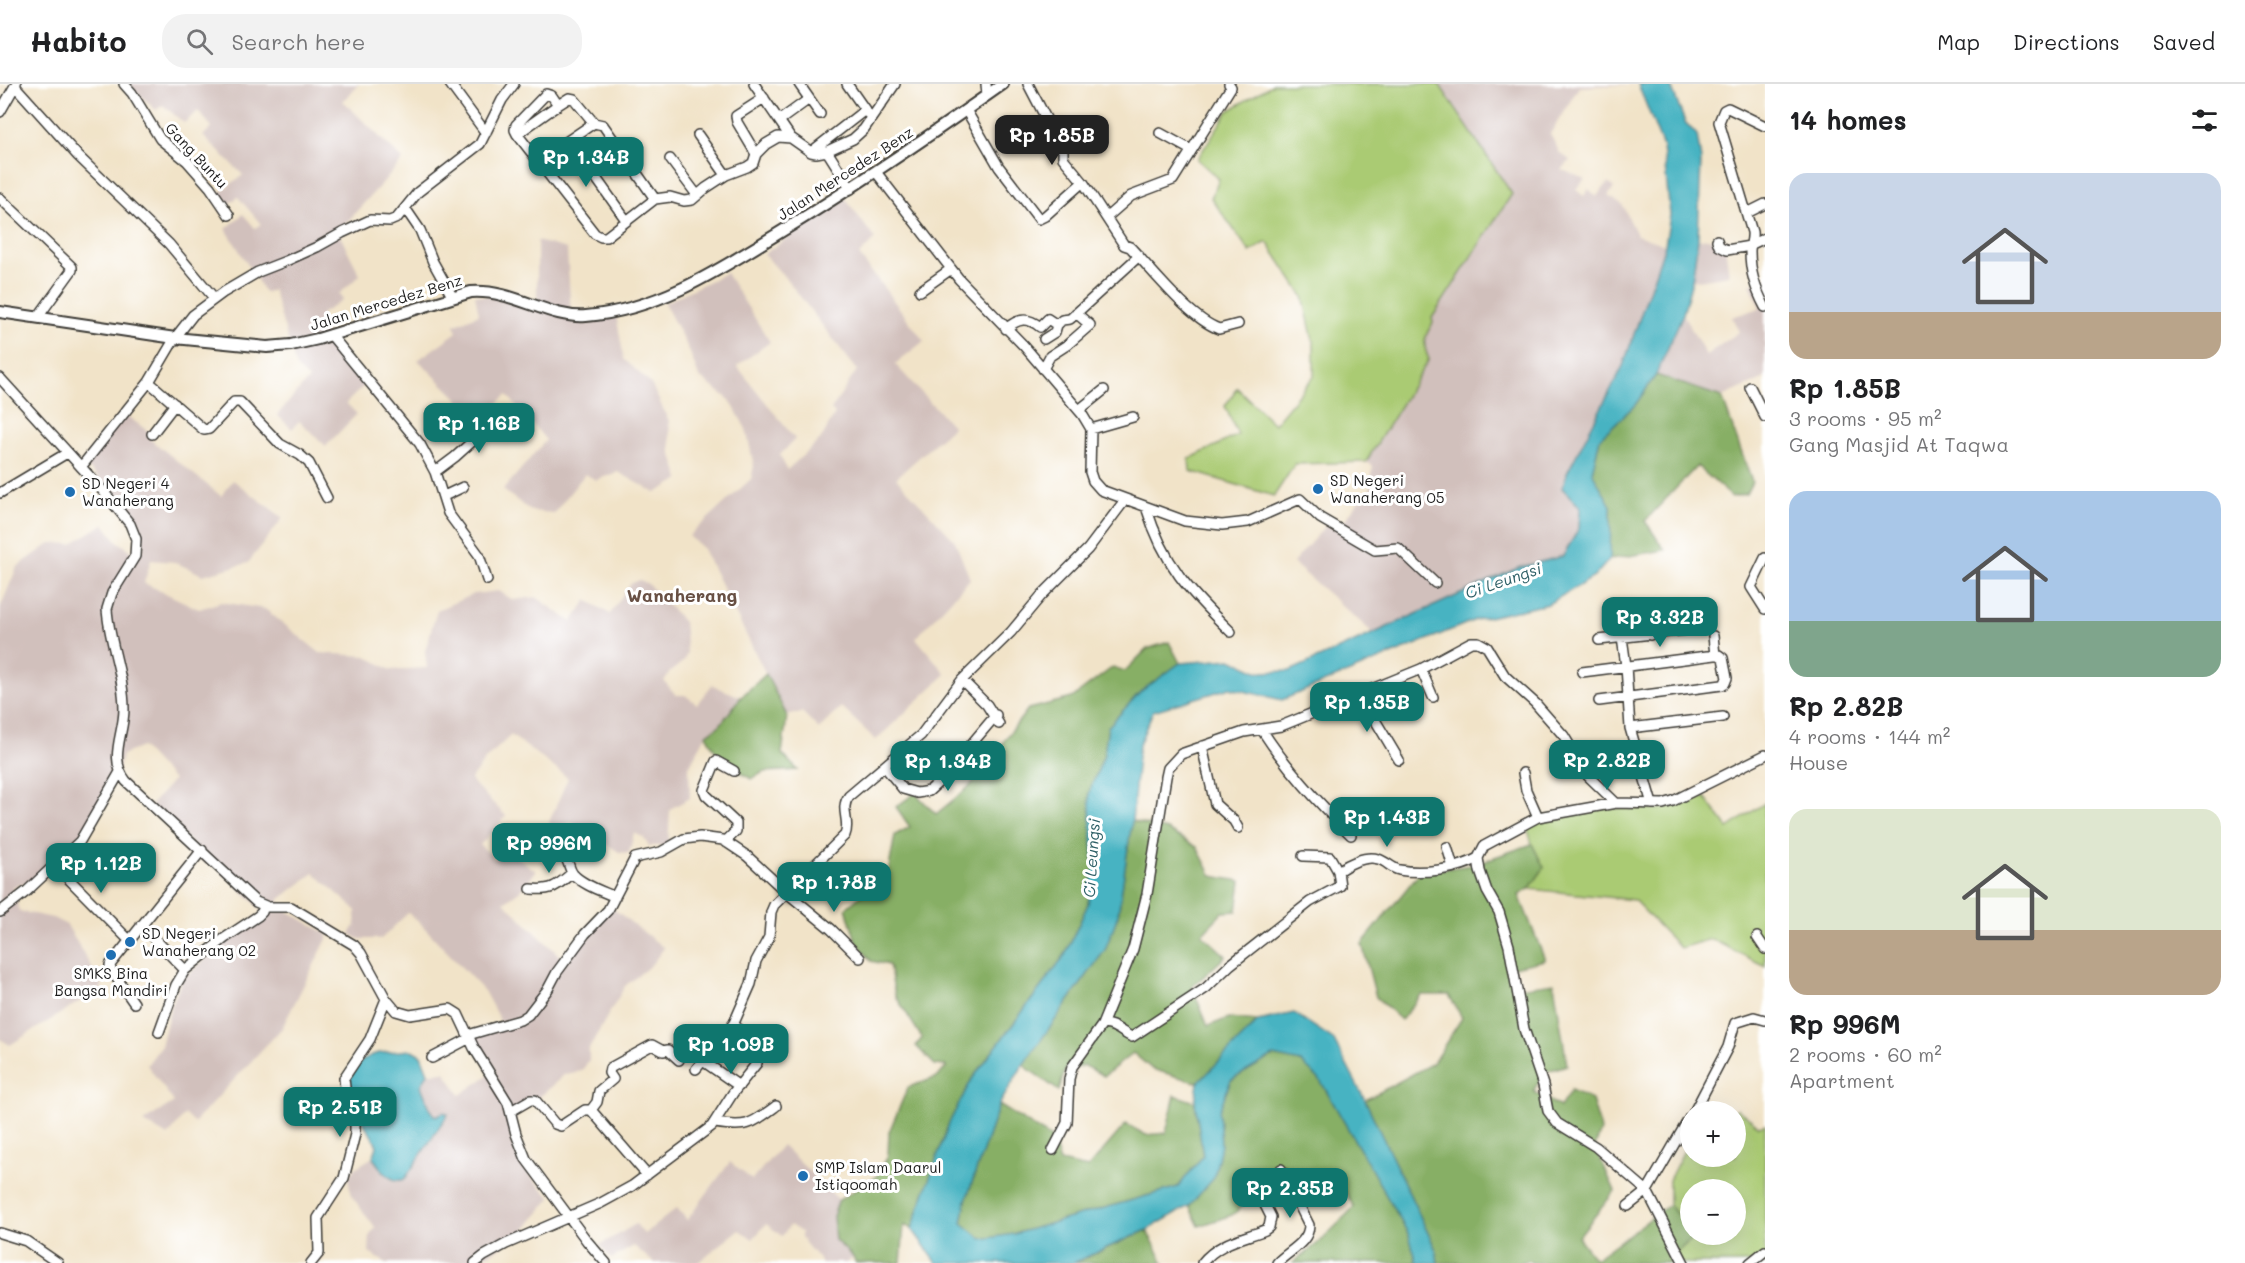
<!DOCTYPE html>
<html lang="en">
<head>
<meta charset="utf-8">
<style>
	:root { --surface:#fff; --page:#f2f2f2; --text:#202124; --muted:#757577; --line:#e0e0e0; --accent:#0f766e }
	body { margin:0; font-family:Mali,sans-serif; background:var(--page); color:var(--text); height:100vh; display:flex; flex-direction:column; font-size:22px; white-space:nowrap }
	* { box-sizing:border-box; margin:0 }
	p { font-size:20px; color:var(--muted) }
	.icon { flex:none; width:33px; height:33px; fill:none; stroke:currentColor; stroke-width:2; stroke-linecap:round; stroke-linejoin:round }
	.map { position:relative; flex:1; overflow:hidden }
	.panel { display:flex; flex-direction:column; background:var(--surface); width:480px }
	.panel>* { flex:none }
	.tools { position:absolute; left:1680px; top:1017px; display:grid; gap:12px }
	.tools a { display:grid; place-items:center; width:66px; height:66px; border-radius:50%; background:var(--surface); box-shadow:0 6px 24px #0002; font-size:30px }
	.price { position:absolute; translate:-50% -51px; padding:0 14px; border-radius:12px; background:var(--accent); color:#fff; font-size:20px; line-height:39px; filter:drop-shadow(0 2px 3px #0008) }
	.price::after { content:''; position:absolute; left:50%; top:36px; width:18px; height:14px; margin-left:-9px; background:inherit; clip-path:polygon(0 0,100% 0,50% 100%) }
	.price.selected { background:#222; color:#fff }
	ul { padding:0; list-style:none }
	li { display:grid; align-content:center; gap:12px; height:318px; padding:0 24px }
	li span { display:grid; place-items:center; height:186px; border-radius:18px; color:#555 }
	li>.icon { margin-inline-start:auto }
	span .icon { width:108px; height:108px; fill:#fffc; stroke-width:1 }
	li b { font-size:26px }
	h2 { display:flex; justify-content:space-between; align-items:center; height:72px; padding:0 24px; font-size:26px }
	header { display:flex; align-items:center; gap:36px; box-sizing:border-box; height:84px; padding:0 30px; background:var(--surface); border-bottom:2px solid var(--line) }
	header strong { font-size:28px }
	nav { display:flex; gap:33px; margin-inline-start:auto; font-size:21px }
	.search { width:420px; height:54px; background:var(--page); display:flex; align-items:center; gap:15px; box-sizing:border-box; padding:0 21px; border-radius:24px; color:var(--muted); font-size:22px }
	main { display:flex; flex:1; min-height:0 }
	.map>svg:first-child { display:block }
	.industrial { fill:#d1c0bc }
	.green { fill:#aacb73; stroke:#637448; stroke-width:1.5 }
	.forest { fill:#87af65; stroke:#526640; stroke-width:1.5 }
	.water { fill:#46b3c2; stroke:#31686f; stroke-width:1.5 }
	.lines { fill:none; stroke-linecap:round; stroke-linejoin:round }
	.minor-casing { stroke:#3c3a36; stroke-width:12 }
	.major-casing { stroke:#3c3a36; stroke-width:14 }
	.minor { stroke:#fff; stroke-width:9 }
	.major { stroke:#fff; stroke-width:10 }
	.poi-dot { fill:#1f6fb2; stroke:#fff; stroke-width:2 }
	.labels { text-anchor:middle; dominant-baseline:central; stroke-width:6; stroke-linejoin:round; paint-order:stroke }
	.street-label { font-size:15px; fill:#1c1c1c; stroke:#fff }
	.poi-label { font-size:15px; fill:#1c1c1c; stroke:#fff; text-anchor:start }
	.water-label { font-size:16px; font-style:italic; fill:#2f6067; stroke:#fff }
	.quarter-label { font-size:18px; font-weight:bold; fill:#685044; stroke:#fff }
</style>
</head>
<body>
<header>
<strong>Habito</strong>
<div class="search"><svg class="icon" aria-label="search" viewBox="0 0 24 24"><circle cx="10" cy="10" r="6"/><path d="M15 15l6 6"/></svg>Search here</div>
<nav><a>Map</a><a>Directions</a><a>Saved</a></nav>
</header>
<main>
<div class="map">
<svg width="1765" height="1179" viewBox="0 0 1765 1179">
	<rect width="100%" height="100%" fill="#fff"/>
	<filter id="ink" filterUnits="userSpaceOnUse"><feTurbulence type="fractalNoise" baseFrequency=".0167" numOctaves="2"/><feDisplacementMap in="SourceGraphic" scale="12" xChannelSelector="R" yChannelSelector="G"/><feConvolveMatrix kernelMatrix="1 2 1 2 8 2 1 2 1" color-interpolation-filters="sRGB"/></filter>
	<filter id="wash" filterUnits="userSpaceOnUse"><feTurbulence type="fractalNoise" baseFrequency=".008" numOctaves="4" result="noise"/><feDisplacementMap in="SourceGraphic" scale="24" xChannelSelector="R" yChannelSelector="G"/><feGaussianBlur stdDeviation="1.35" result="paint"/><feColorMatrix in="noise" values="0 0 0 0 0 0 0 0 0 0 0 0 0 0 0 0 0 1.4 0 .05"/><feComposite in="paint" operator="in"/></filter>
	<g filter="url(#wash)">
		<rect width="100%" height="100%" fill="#f1e3c8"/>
		<path class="industrial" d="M128 0H359L343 17 403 76 338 148 360 191 339 210 343 216 321 230 324 247 366 300 346 319 357 330 326 362 299 337 292 345 277 331 309 295 296 283 273 206 265 209 226 145 243 130 255 144 261 140 238 113 227 121 219 109 243 91 203 52 212 43 198 27 184 39 163 21 156 26Z
			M1439 0H1638L1579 3 1550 50 1560 69 1570 76 1562 86 1585 95 1576 106 1584 112 1589 105 1596 113 1608 99 1614 104 1608 112 1622 120 1637 151 1665 161 1623 282 1586 356 1568 387 1563 404 1580 423 1579 444 1563 473 1518 484 1373 549 1293 479 1327 440 1337 446 1360 416 1369 414 1373 382 1366 378 1429 275 1424 264 1428 246 1433 239 1432 234 1512 110Z
			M845 114 875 155 859 171 924 257 895 280 953 343 896 394 955 457 970 495 916 554 946 590 876 656 841 623 819 645 802 628 787 632 703 465 689 452 751 395 754 382 746 345 730 316 699 293 689 266 664 219 726 189 770 258 737 282 795 355 780 371 787 386 821 355 835 330 831 326 857 286 788 197 764 170Z
			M1715 154 1725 161 1729 191 1692 197 1698 155Z
			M537 157 567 165 571 232 616 230 624 275 651 300 669 337 671 368 680 395 656 409 618 388 596 396 585 390 554 429 531 427 503 406 546 356 507 311 470 344 454 327 459 316 418 276 457 248 454 241 479 230 475 211 512 215 537 225Z
			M1765 195V294L1722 313 1656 291 1683 230 1706 271 1739 248 1732 233 1760 224 1750 200Z
			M126 331 153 351 150 355 221 412 233 396 283 434 248 479 203 491 174 478 151 476 144 499 199 525 221 518 265 525 320 569 366 572 391 586 427 584 425 567 437 526 474 510 499 507 513 516 536 513 572 538 587 516 610 530 630 500 640 496 648 500 684 538 687 569 684 577 670 588 664 597 676 611H685L697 620 712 601 741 613 720 641 706 651 689 683 690 714 670 725 668 762H649L643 753 634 749 629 769 619 768 571 738 552 746 549 738 568 694 511 651 485 676 470 696 506 732 480 761 495 775 505 764 536 787 522 805 504 818 566 878 610 822 664 864 651 881 625 902 589 964V976L582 987 565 990 543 1010 519 1026 510 1048 522 1078 533 1095 551 1114 519 1153 473 1179H387L369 1169 370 1151 375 1144 351 1111 348 1093 355 1084 373 1073 392 1096 401 1097 425 1066 446 1035 432 1029 421 1002 422 997 428 989 445 988 460 1011 496 986 473 953 504 944 484 907 420 839 408 829 381 855H359L350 850 355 842 356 826 314 789 279 816 284 825 329 851 282 944 194 1039 185 1030 168 1052 143 1038 174 1018 147 981 161 962 171 922 182 896 229 854 263 827 151 721 173 696 142 663 122 671 118 689 83 753 46 787 27 798 13 803 19 827 53 834 67 841 103 903 10 961 0 955V524L17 483 51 459 71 460 104 440 117 457 139 472 143 463 131 429 85 380Z
			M782 1061 839 1116 833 1132 835 1156 853 1174 846 1179H822L801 1154V1148L790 1141 782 1152 766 1140 753 1155 739 1146 697 1179H654L634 1162 611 1175 600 1161 636 1140 644 1150 677 1124 687 1136 730 1078 752 1096Z"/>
		<path class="green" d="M1273 0H1439L1512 110 1432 234 1433 239C1424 252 1422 261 1429 275L1366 378 1295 380 1274 412 1190 387 1189 375 1238 351 1225 322 1237 304 1274 340 1314 292V261L1303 212 1267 158 1250 168 1211 114 1219 95 1197 75 1228 27Z
			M1705 713 1728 744 1765 719V882L1711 855 1680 864 1634 816 1529 805 1544 784 1532 760 1526 739 1601 724 1660 725Z
			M1737 1025 1759 1042 1765 1040V1179H1666L1695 1151 1736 1150V1106H1690V1146L1669 1121V1096L1690 1055V1072H1736L1734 1027Z"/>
		<path class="forest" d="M1656 291 1722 313 1752 398 1746 410 1732 413 1697 382 1645 437 1665 466 1610 475 1611 422 1592 388 1600 354 1635 321Z
			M1169 558 1180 579 1140 608 1108 643 1104 671 1089 709 1094 785 1088 820 1065 871 972 995 949 1039 912 1145 904 1141 901 1179H855L853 1173 835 1156 833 1132 839 1116 876 1093 888 1072 889 1048 908 1003 938 993 947 982 935 981 916 962 922 954 895 911 889 881 871 877 856 857 846 824 888 789 895 751 910 743 896 723 915 709 936 730 970 702 1028 625 1072 614 1113 583 1125 587 1147 565Z
			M766 590 787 632 782 670 798 686 764 688 751 695 720 675 706 651 720 641 741 613Z
			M1132 737 1167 746 1197 763 1212 792 1241 797 1237 827 1223 828 1202 850 1226 872 1192 903 1208 942 1229 934 1258 937 1198 999 1152 985 1133 969 1104 992 1085 982 1065 986 1059 1007 1023 981 1105 866 1118 831Z
			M1532 760 1544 784 1529 805 1519 811 1545 876 1514 883 1518 904 1554 899 1567 981 1545 988 1533 1007 1560 1023 1571 1006 1592 1016 1601 1046 1595 1063 1615 1107 1578 1153 1595 1175 1669 1121 1690 1146V1150L1695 1151 1666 1179H1531L1530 1176 1519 1179H1438L1436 1166 1365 1016 1433 979 1462 934 1449 911H1421L1401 936 1376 913 1362 860 1420 788 1472 781Z
			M1273 972 1302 978 1320 996 1409 1151 1417 1179H1293L1323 1155 1354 1123 1334 1090 1303 1111 1287 1086 1232 1131 1199 1142 1189 1122 1214 1094 1221 1061 1219 1027 1231 996Z
			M1175 1011 1195 1018 1203 1072 1178 1103 1014 1150 982 1155 962 1140 966 1116 999 1021 1053 1055 1060 1078 1088 1084 1126 1040 1146 1051 1166 1049Z
			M1147 1146 1164 1179H1073L1079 1177Z"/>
		<path class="water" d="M1638 0H1670L1685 38 1697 51 1701 76 1698 155 1692 197 1683 230 1656 291 1635 321 1600 354 1592 388 1611 422 1610 475 1594 493 1548 520 1475 536 1282 616 1230 604 1153 627 1139 661 1132 737 1118 831 1105 866 1023 981 999 1021 966 1116 962 1139 982 1155 1014 1150 1178 1103 1203 1072 1195 1018 1198 999 1258 937 1294 929 1333 955 1365 1016 1436 1166 1438 1179H1417L1409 1151 1320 996 1301 978 1273 972 1231 996 1219 1027 1221 1061 1214 1094 1189 1122 1147 1146 1073 1179H937L912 1145 949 1039 972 995 1065 871 1088 820 1094 785 1089 709 1104 671 1108 643 1140 608 1180 579 1231 575 1259 588 1290 587 1518 484 1563 472 1579 444 1580 423 1562 404 1567 389 1623 282 1665 161 1670 131 1663 63Z
			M412 966 421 971 428 989 421 1002 432 1029 436 1032 444 1028 448 1030 405 1095C391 1101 381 1085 373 1074L377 1062C370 1046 352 1024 348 1008 344 993 360 974 375 970 387 967 400 967 412 966Z"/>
	</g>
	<g filter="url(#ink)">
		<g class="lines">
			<defs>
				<path id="minor" d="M124 0 132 9 160 55 187 77 210 103 229 131
					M450 0 486 49
					M754 0 791 54
					M799 0 820 30
					M847 0 868 30
					M986 0 987 11
					M1028 0 1063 67V74L1083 98 1124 161 1130 163C1153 187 1189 234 1219 245L1238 240
					M15 2 78 72 169 160 214 214
					M966 26 999 83 1039 135 1045 132 1083 98
					M0 28 16 0
					M780 36 809 15
					M1765 42 1728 24 1724 26 1719 38 1752 148C1753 155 1750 160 1750 167 1750 188 1755 204 1765 223
					M1160 49 1191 66
					M517 50 558 21
					M698 51 726 91
					M569 56 626 136
					M827 67 851 105
					M811 68 865 26
					M756 70 737 38 736 32 764 14
					M670 75 697 111
					M538 77 594 39
					M876 88 959 195 1024 262 1082 330 1091 345 1090 388 1093 397 1101 406 1185 437 1222 441 1248 438 1300 415 1320 434 1375 466 1398 464 1435 499
					M0 114 72 183V186L38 233
					M655 115 603 41 594 39 574 15 569 14 558 21 552 12 546 10 516 41 515 46 517 50 595 150 601 153H606L655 115 670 113 684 117 692 116 706 104 726 91 747 83 753 79 756 70 766 60 778 53 791 54 811 68 816 69 827 67 853 55 864 45 895 0
					M405 124 420 146 433 178 452 212
					M1747 129 1765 120
					M1107 133 1131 112 1173 96 1231 3 1229 0
					M1717 156 1719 162 1727 166 1750 162
					M1752 160 1765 154
					M920 207 951 185
					M1006 245C1018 234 1028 233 1040 243L1048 235 1057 241 1062 236 1070 235 1139 172
					M331 251 420 360 435 388 448 429 479 471 487 496
					M1044 255 1055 248 1057 241
					M1043 285 1050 272 1067 261 1090 241 1076 229
					M0 294 103 407 130 440 136 455 135 472 112 509 107 525C109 558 124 591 124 625 124 651 108 674 126 697L256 818 268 823H291L354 861 361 869 386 915 396 927 410 931 450 925 458 930 474 964 508 1019 516 1050 526 1075 587 1157 606 1179
					M149 298 204 346 209 345 234 318H240L280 360 300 371 309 379 327 414
					M1750 303 1765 333
					M1079 326 1104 306
					M1091 345 1133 333
					M152 350 175 320
					M81 383 149 298 175 254 193 231 224 208 258 188 286 177 317 163 342 149 370 136 390 137 397 134 418 108 480 60 502 16 514 0
					M435 388 455 373 505 328
					M0 409 67 369
					M444 412 463 403
					M1146 423C1164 481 1189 507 1231 548
					M1765 474 1751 503 1765 525
					M1618 525 1626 582 1630 644 1652 720
					M1647 528 1650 551
					M1619 534 1633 525
					M1713 552 1715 571
					M1599 556 1695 545
					M1421 585 1433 613
					M1582 588 1715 571H1719L1723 574 1727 594 1725 599 1722 601 1599 617
					M962 596 987 621 999 640
					M1359 609 1399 676
					M1630 644 1723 633
					M1262 646C1287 685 1318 718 1351 751
					M1202 662 1215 720 1234 737 1238 744
					M885 683 903 705 917 709 929 707 941 696 996 631
					M1523 689 1526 706 1538 733
					M725 758 736 747V739L706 711 704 706 716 677 734 687
					M1447 763 1453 783
					M536 768 544 772C550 769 556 765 562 770 569 774 568 784 573 790 583 801 602 807 615 813
					M565 772 577 757
					M1303 772 1330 773 1338 787C1348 780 1365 771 1378 775 1386 777 1391 784 1399 786 1422 790 1458 786 1478 774
					M55 781 129 856
					M531 805C552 807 557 802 572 789
					M0 828 27 807 80 757 120 688
					M141 841 185 886
					M1757 853 1765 865
					M134 919 111 886 110 881 202 766
					M1102 941C1112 938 1122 949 1132 953L1206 904 1230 881 1310 818 1340 802 1338 787
					M159 948 176 901 185 886 225 854 258 832 262 828 264 822
					M468 951 520 936 528 931 548 905 557 888 585 850 608 826 635 774 661 768 684 755 700 753 723 756 747 772 786 808 831 845 860 874
					M432 974 470 954
					M703 977 739 1002
					M696 985 734 939
					M591 1026 597 1018 599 1007 613 995 609 989 610 984 652 961 663 967 668 966 679 976
					M511 1027 530 1016H535L555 1040 561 1042 585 1026H591L647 1091
					M1694 1028 1728 963 1735 939 1754 933 1765 936
					M715 1039C747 1044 750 1041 776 1022
					M1053 1066 1067 1039 1069 995 1072 983 1102 941 1133 865 1147 810 1166 693 1168 684 1181 670 1244 648 1281 642 1421 585 1471 558H1478L1487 563 1505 592 1535 619 1564 652 1588 692 1616 719
					M1628 1122 1647 1107 1690 1033
					M0 1149 26 1157 58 1179
					M311 1179 319 1169 318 1134 344 1094 355 1050V1036L346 1013 344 994 370 955 386 915
					M475 1179 484 1172 506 1160 601 1119 632 1102 712 1042 733 1009 757 979 750 965 734 939 751 900 756 877 769 853 771 828 774 821 845 751C851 737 839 725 849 712L921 651 962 596 1011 548 1041 512 1088 465 1125 416
					M1202 1179C1219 1158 1242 1155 1265 1146L1269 1143 1271 1133 1261 1113
					M1277 1179C1288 1167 1309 1159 1309 1141L1281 1085
					M1684 1179 1647 1107 1596 1063 1557 1039 1548 1027 1543 1001 1524 945 1509 862 1499 828 1487 807 1480 787 1478 774 1484 762 1538 733 1616 719 1663 720 1673 717 1765 671
					M1750 1179 1765 1167"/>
				<path id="major" d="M0 228 175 254 267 263 291 261 318 255 471 208C514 205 548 235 586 232 661 226 725 182 787 144 861 99 932 50 1003 0"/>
			</defs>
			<use href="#minor" class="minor-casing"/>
			<use href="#major" class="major-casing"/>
			<use href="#minor" class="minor"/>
			<use href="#major" class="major"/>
		</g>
	</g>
	<g class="poi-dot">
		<circle cx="1318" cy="405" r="6"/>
		<circle cx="70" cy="408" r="6"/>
		<circle cx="130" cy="858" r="6"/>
		<circle cx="111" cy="871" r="6"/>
		<circle cx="803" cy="1092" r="6"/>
	</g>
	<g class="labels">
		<g class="street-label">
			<text transform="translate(197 71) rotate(47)">Gang Buntu</text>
			<text transform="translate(845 89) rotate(-33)">Jalan Mercedez Benz</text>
			<text transform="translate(386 218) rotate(-17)">Jalan Mercedez Benz</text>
		</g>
		<g class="poi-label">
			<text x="1330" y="396">SD Negeri<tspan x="1330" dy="17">Wanaherang 05</tspan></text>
			<text x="82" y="399">SD Negeri 4<tspan x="82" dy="17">Wanaherang</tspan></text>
			<text x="142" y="849">SD Negeri<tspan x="142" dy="17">Wanaherang 02</tspan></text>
			<text x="111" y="889" text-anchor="middle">SMKS Bina<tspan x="111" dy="17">Bangsa Mandiri</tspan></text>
			<text x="815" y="1083">SMP Islam Daarul<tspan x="815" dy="17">Istiqoomah</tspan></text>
		</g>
		<g class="water-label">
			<text transform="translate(1503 496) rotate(-19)">Ci Leungsi</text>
			<text transform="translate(1091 774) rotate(-86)">Ci Leungsi</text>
		</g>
		<g class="quarter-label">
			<text x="682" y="511">Wanaherang</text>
		</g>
	</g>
</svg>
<div class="tools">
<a>+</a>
<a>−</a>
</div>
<b class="price selected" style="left:1052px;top:82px">Rp 1.85B</b>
<b class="price" style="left:586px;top:104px">Rp 1.34B</b>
<b class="price" style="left:479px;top:370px">Rp 1.16B</b>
<b class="price" style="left:1660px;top:564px">Rp 3.32B</b>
<b class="price" style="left:1367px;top:649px">Rp 1.35B</b>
<b class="price" style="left:1607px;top:707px">Rp 2.82B</b>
<b class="price" style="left:948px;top:708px">Rp 1.34B</b>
<b class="price" style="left:1387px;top:764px">Rp 1.43B</b>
<b class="price" style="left:549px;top:790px">Rp 996M</b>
<b class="price" style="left:101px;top:810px">Rp 1.12B</b>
<b class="price" style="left:834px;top:829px">Rp 1.78B</b>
<b class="price" style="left:731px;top:991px">Rp 1.09B</b>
<b class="price" style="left:340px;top:1054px">Rp 2.51B</b>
<b class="price" style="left:1290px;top:1135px">Rp 2.35B</b>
</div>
<section class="panel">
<h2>14 homes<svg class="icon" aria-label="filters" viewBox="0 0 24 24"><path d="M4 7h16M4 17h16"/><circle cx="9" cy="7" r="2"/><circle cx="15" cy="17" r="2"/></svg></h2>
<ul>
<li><span style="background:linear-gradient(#c9d6e8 75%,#b9a48a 0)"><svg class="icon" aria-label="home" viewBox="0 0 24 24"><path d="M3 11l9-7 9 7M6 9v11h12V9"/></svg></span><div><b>Rp 1.85B</b><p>3 rooms · 95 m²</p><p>Gang Masjid At Taqwa</p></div></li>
<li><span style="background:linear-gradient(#a9c7e8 70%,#7fa58c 0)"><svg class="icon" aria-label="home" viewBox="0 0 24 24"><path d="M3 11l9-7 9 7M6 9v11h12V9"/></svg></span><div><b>Rp 2.82B</b><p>4 rooms · 144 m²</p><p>House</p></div></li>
<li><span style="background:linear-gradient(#dfe7d0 65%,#b9a48a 0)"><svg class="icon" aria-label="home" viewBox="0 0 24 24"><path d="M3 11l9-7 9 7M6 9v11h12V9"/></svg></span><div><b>Rp 996M</b><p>2 rooms · 60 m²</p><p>Apartment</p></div></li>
</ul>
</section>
</main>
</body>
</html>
